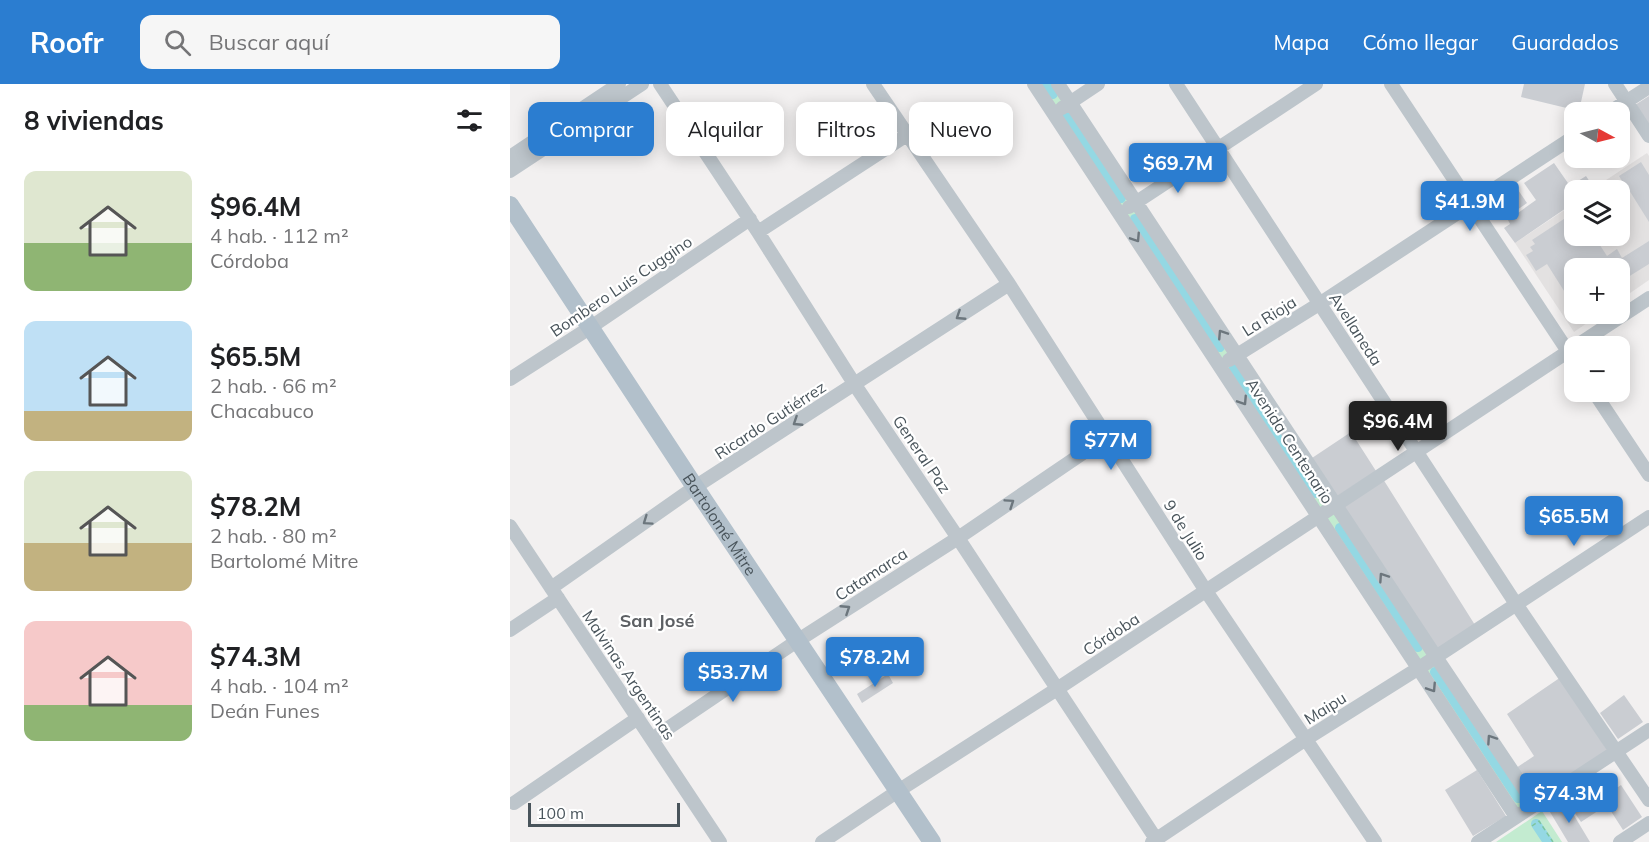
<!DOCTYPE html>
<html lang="es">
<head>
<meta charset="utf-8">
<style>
	:root { --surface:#fff; --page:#f6f6f6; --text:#202124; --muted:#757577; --accent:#2b7dd0 }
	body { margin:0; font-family:Mulish,sans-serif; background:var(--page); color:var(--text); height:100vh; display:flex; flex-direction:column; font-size:22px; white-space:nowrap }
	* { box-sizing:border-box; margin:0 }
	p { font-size:20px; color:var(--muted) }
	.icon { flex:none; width:33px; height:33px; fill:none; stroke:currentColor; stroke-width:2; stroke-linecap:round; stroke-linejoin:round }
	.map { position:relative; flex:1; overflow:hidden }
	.sheet { display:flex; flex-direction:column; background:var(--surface); width:510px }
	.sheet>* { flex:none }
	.top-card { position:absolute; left:18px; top:18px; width:570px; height:54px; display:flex; gap:12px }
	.needle { width:39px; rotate:97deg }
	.buttons { position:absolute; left:1054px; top:18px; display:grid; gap:12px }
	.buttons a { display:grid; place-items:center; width:66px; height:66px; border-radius:12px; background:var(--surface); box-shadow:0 3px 15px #0003; font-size:30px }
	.scale { position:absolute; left:18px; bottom:15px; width:152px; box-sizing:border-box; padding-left:6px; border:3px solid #49545b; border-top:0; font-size:16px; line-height:21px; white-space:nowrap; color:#49545b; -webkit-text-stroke:4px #fff; paint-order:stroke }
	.price { position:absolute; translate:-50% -51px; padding:0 14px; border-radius:6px; background:var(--accent); color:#fff; font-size:20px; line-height:39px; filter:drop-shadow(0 2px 3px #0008) }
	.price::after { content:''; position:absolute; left:50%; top:36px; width:18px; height:14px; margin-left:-9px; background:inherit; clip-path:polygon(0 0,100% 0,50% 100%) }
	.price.current { background:#222; color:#fff }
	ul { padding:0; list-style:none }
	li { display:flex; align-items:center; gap:18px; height:150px; padding:0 24px }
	li span { display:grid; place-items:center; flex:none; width:168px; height:120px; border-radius:12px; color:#555 }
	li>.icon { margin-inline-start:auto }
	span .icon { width:72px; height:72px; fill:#fffc; stroke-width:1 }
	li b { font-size:26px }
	h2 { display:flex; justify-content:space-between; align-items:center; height:72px; padding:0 24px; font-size:26px }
	.pill { padding:0 21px; border-radius:12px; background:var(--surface); box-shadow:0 3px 15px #0003; font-size:21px; line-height:54px }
	.pill.current { background:var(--accent); color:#fff }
	header { display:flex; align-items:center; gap:36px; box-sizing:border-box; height:84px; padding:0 30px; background:var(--accent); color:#fff }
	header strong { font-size:28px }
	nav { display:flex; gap:33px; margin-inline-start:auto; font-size:21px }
	.search { width:420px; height:54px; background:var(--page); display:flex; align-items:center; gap:15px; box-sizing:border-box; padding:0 21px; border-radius:12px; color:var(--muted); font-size:22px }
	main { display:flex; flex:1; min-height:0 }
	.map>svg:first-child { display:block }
	.education { fill:#e3e1e1 }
	.green { fill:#c3ebd0 }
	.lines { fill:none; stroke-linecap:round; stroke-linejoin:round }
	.canal { stroke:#94d8e3; stroke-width:10 }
	.building { fill:#cacdd2 }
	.path { stroke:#7ec59e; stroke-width:1.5; stroke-dasharray:4.5 3; stroke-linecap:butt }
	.minor { stroke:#bdc5cb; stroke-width:14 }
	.major { stroke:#b2c0cb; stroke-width:18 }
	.oneway { stroke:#6c767d }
	.labels { text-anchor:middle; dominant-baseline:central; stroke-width:4.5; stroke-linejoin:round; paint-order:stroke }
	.street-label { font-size:16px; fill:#49545b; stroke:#fff }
	.neighbourhood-label { font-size:18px; font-weight:bold; fill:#5d6064; stroke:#fff }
</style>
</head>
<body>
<header>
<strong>Roofr</strong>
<div class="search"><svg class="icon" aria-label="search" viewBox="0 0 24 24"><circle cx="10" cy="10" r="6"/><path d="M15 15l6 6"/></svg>Buscar aquí</div>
<nav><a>Mapa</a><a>Cómo llegar</a><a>Guardados</a></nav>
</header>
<main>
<section class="sheet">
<h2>8 viviendas<svg class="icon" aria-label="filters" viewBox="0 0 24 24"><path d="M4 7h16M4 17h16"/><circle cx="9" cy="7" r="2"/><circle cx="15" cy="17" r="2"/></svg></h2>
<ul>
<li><span style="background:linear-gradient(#dfe7d0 60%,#8fb573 0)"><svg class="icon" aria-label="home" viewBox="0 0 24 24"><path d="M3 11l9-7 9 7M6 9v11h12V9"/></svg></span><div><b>$96.4M</b><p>4 hab. · 112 m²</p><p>Córdoba</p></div></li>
<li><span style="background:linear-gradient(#bfe0f5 75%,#c2b280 0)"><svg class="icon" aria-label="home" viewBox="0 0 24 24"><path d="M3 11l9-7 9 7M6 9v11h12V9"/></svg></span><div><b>$65.5M</b><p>2 hab. · 66 m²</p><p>Chacabuco</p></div></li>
<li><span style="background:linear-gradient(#dfe7d0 60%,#c2b280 0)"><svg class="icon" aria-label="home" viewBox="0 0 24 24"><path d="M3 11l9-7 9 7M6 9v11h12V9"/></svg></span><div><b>$78.2M</b><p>2 hab. · 80 m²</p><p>Bartolomé Mitre</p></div></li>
<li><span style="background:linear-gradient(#f6c9c9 70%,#8fb573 0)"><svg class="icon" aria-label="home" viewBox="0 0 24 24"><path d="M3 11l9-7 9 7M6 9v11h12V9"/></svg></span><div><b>$74.3M</b><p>4 hab. · 104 m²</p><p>Deán Funes</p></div></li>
</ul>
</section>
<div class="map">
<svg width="1139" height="758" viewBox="0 0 1139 758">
	<rect width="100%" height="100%" fill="#f2f0f0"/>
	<path class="education" d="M1137 69 1139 72V196L1110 216V184H1065V230H1090L1064 248 1005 159 1065 119V152H1110V106H1081Z"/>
	<path class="green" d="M528 0H545L1021 720 1007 729Z
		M1032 727 1052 758H986Z"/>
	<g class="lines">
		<path class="canal" d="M536 0 543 10
			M556 32 611 114
			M625 135 710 263
			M724 284 806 409
			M830 444 908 563
			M925 588 1008 714
			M1026 740 1038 758"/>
	</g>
	<path class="building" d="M1014 0H1075L1069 27 1011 13Z
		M1139 12V41L1125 21Z
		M1131 78 1139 91V138L1119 106 1113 110 1110 105 1115 102 1109 92Z
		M1044 79 1060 102 1076 92 1084 104 1081 106H1065V118L1005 159 994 144 1000 140 998 136 1026 116 1014 99Z
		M1006 103 1017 119 994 135 991 130 987 132 981 124 985 121 983 118Z
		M1060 131 1065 140V152H1072L1074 155 1080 152H1084L1097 172 1107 165 1112 174 1139 157V180L1110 198V184H1065V228L1054 211 1056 210 1037 180 1026 187 1016 171 1023 167 1020 163 1025 160 1022 156Z
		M841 348 866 387 826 413 802 374Z
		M873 395 965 541 927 566 833 422Z
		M378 590 383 599 352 619 347 610Z
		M1051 593 1097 666 1026 716 1006 684 1024 672 997 630Z
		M1114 611 1133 638 1108 655 1090 629Z
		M967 686 996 732 963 752 935 706Z
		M1095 698 1098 703H1108L1111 701 1132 733 1113 746 1097 721 1071 738 1060 722Z
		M1056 718 1080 758H1058L1040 728Z"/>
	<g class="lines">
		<path class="path" d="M1022 742 1029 737 1043 758"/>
		<path class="minor" d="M150 0 248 148 345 301 448 454 648 758
			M363 0 499 200 696 507 865 758
			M524 0 1006 733
			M548 0 926 573 1025 721
			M666 0 1006 520 1139 716
			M881 0 1065 278
			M1105 0 1139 52
			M552 24 588 0
			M1100 28 1139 3
			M0 73 109 0
			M0 87 132 0
			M619 123 806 0
			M248 148 397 51
			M1066 262 1139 214
			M719 276 809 220 1065 52
			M0 295 81 243 240 135
			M1084 308 1139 391
			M0 442 210 758
			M41 504 185 403 499 200
			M0 546 48 514
			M142 655 287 557 448 454 598 352
			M4 719 128 634
			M312 758 388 707 547 605 1065 263
			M642 758 796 655 909 584 1139 433
			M968 758 1139 646
			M1110 758 1139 739"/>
		<path class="major" id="s1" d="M0 121 185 403 422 758"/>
	</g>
	<defs><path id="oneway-chevron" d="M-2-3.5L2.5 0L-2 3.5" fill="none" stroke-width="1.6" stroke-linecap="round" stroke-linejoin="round" transform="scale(1.5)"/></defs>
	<g class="oneway">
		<use href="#oneway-chevron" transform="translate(626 154) rotate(57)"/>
		<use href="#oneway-chevron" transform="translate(450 232) rotate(147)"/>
		<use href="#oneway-chevron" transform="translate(712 250) rotate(-123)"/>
		<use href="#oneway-chevron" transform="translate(733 317) rotate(57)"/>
		<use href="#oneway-chevron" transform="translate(287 338) rotate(147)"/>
		<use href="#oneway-chevron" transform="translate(500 419) rotate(-34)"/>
		<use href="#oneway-chevron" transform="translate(137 437) rotate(145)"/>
		<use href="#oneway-chevron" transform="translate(873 493) rotate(-124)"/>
		<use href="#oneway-chevron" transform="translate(336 525) rotate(-33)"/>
		<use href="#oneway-chevron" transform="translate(922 604) rotate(57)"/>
		<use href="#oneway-chevron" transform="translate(981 655) rotate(-124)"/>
	</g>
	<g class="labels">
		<g class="street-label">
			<text transform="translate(111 202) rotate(-34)">Bombero Luis Cuggino</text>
			<text transform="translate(759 232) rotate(-32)">La Rioja</text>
			<text transform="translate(846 245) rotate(57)">Avellaneda</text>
			<text transform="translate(260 336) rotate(-33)">Ricardo Gutiérrez</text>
			<text transform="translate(780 357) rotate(57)">Avenida Centenario</text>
			<text transform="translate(412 370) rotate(56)">General Paz</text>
			<text stroke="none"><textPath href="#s1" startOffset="382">Bartolomé Mitre</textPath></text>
			<text transform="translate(676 446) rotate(58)">9 de Julio</text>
			<text transform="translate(361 490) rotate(-33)">Catamarca</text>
			<text transform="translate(601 550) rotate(-33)">Córdoba</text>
			<text transform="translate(119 591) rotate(56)">Malvinas Argentinas</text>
			<text transform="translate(815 624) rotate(-32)">Maipu</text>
		</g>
		<g class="neighbourhood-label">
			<text x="147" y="536">San José</text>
		</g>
	</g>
</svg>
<div class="buttons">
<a><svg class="needle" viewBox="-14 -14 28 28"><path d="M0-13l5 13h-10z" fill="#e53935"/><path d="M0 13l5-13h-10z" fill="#757577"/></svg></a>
<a><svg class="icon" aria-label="layers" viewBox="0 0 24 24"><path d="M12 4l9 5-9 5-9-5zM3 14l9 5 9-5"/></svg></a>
<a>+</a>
<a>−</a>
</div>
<div class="scale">100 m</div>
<b class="price" style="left:668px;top:110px">$69.7M</b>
<b class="price" style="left:960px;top:148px">$41.9M</b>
<b class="price current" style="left:888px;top:368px">$96.4M</b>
<b class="price" style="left:601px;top:387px">$77M</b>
<b class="price" style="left:1064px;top:463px">$65.5M</b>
<b class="price" style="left:365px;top:604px">$78.2M</b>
<b class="price" style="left:223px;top:619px">$53.7M</b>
<b class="price" style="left:1059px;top:740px">$74.3M</b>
<div class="top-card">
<a class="pill current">Comprar</a>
<a class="pill">Alquilar</a>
<a class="pill">Filtros</a>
<a class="pill">Nuevo</a>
</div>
</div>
</main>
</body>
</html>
